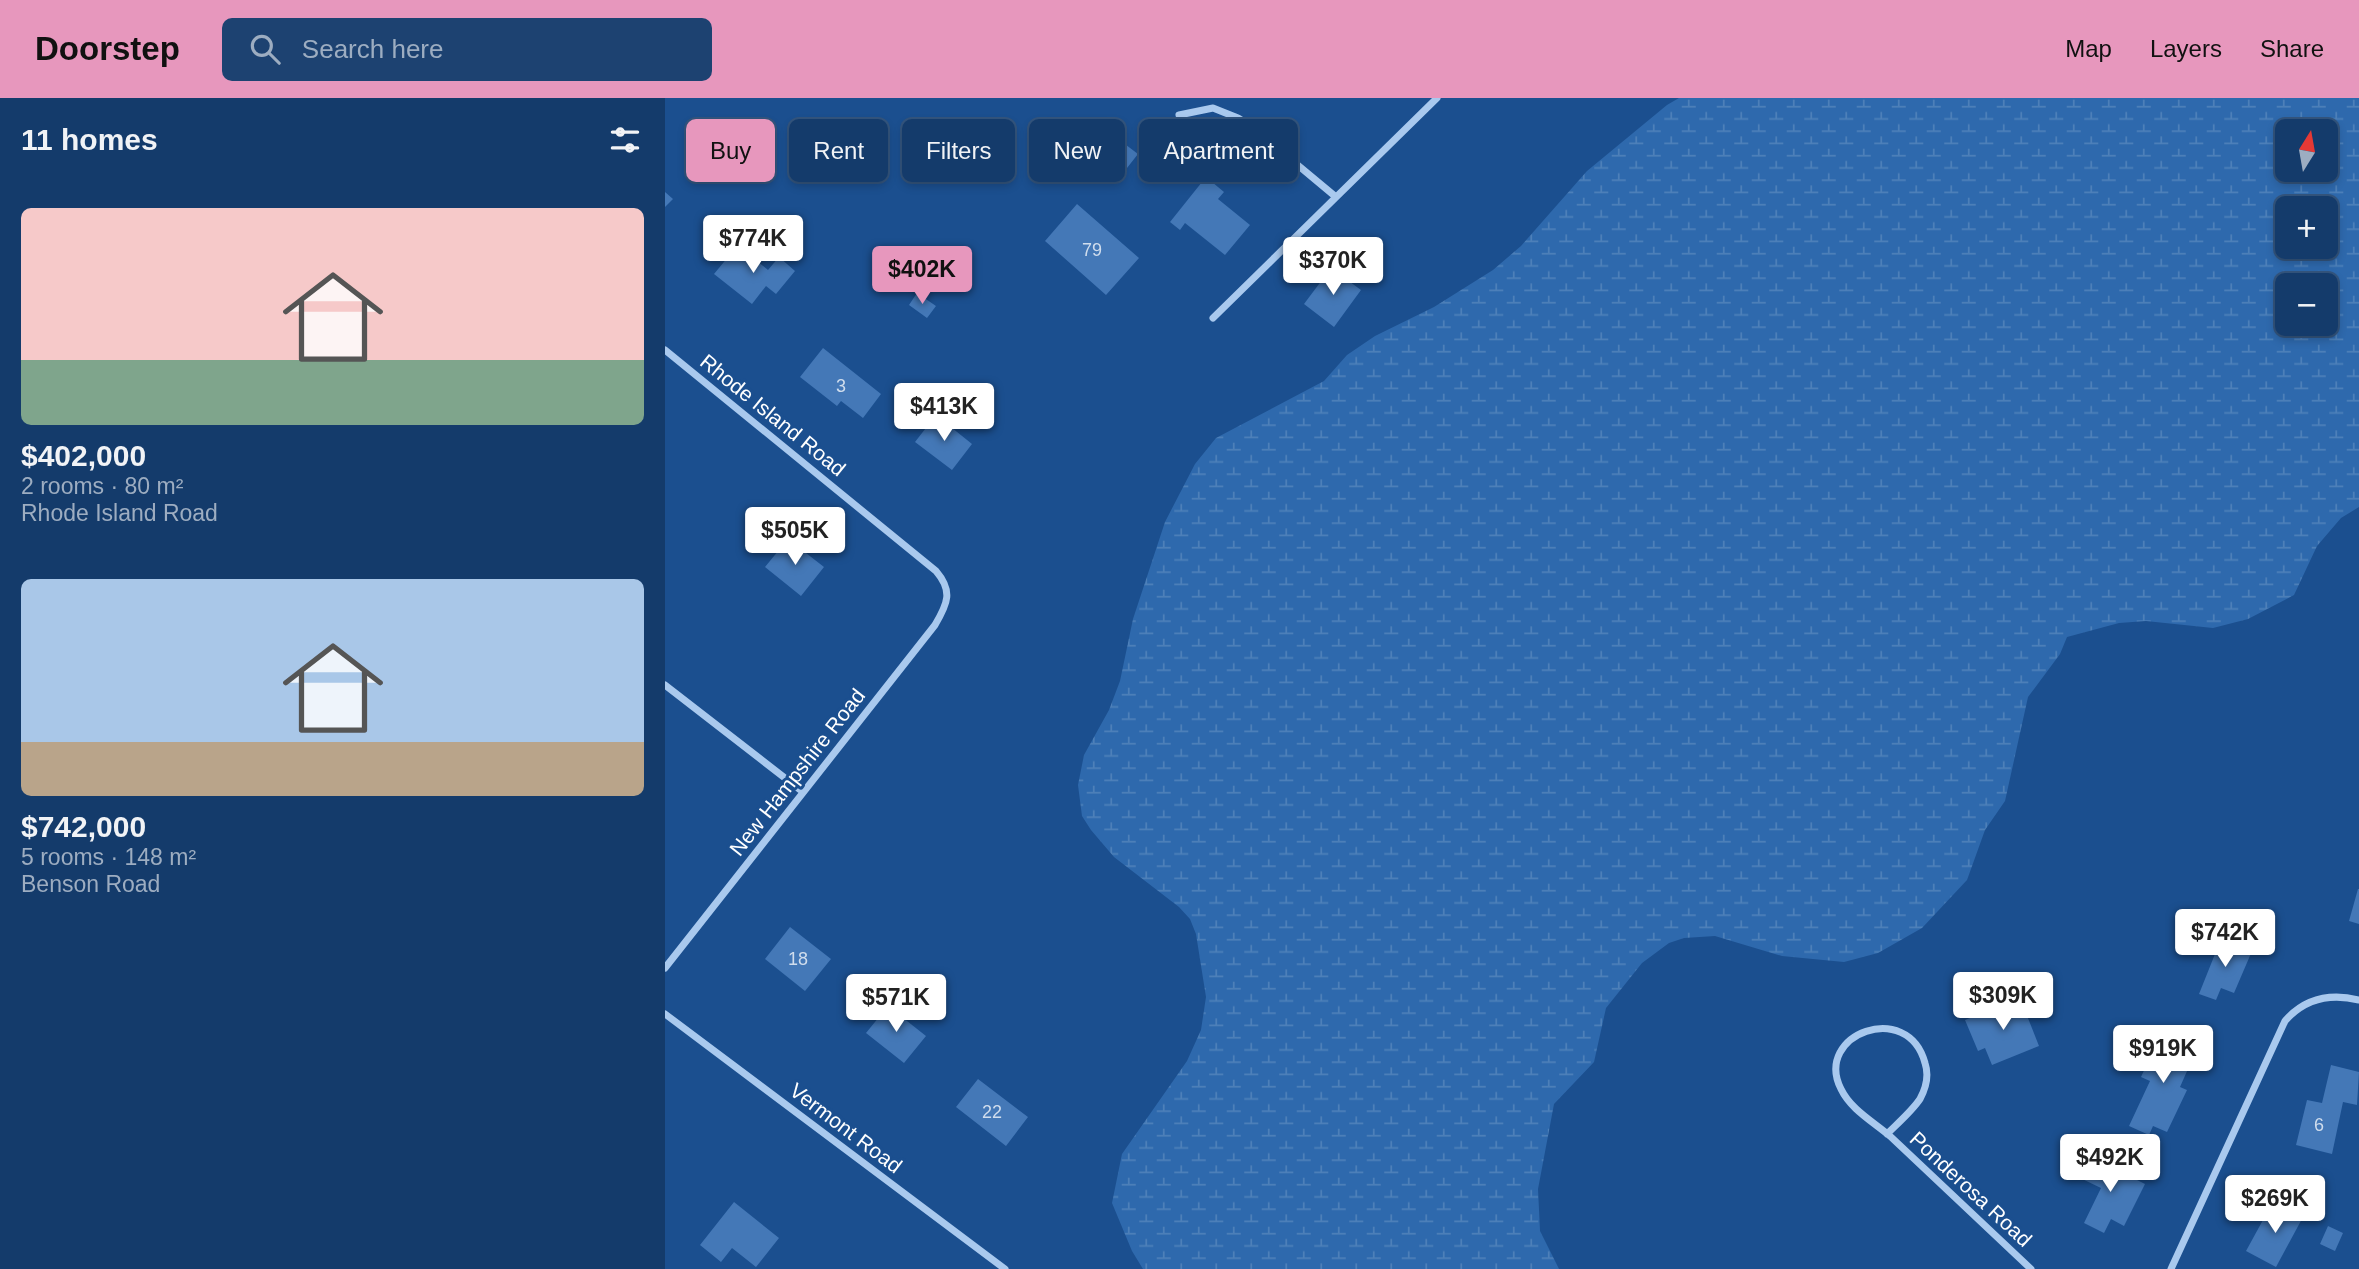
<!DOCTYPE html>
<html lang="en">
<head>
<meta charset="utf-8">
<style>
	:root { --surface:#143b6b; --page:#1d4271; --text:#f1f3f6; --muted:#9dadc1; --line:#33557e; --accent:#e797bd }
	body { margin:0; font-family:Arial,sans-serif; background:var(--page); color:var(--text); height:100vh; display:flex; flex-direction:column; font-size:26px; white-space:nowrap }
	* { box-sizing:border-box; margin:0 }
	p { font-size:23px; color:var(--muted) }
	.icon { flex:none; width:38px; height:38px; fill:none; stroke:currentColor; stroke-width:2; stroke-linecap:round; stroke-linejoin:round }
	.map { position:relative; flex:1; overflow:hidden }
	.sheet { display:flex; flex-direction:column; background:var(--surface); width:665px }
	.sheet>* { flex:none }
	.top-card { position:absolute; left:21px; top:21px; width:665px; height:63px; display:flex; gap:14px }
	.needle { width:46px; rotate:11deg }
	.tools { position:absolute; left:1610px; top:21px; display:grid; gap:14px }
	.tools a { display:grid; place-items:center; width:63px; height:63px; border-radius:10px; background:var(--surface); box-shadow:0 4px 10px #0003,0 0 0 2px var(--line); font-size:35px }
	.price { position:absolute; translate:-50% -60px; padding:0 16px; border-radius:7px; background:#fff; color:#222; font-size:23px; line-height:46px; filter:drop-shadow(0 2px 4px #0008) }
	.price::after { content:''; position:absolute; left:50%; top:42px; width:21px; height:16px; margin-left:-10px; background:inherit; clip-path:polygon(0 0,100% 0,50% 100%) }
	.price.active { background:var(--accent); color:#111 }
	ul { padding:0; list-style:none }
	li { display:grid; align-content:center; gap:14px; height:371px; padding:0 21px }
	li span { display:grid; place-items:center; height:217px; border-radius:10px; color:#555 }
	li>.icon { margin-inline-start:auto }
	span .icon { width:126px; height:126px; fill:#fffc; stroke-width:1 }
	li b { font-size:30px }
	h2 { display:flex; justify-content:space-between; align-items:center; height:84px; padding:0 21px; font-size:30px }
	.pill { padding:0 24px; border-radius:10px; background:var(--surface); box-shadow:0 4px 10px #0003,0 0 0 2px var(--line); font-size:24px; line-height:63px }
	.pill.active { background:var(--accent); color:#111 }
	header { display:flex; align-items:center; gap:42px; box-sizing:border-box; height:98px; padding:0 35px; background:var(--accent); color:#111 }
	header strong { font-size:33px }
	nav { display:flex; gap:38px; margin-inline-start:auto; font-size:24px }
	.search { width:490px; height:63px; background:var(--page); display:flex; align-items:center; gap:18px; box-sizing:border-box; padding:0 24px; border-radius:10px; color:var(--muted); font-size:26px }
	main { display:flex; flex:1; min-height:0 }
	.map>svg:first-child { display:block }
	.wetland { fill:url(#wetland-marsh); fill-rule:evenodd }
	.building { fill:#4478b7 }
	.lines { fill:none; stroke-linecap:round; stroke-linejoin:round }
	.minor { stroke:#a9c9ee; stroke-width:7 }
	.labels { text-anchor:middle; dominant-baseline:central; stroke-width:6; stroke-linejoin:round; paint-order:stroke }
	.number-label { font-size:18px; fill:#d0dded }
	.street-label { font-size:21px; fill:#fff; stroke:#1b4f8f }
</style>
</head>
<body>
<header>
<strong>Doorstep</strong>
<div class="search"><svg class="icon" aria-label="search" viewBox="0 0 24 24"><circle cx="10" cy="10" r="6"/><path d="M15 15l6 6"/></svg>Search here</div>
<nav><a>Map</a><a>Layers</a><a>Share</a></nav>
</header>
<main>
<section class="sheet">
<h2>11 homes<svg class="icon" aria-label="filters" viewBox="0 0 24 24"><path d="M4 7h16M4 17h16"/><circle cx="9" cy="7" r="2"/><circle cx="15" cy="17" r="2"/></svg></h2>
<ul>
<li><span style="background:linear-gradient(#f6c9c9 70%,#7fa58c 0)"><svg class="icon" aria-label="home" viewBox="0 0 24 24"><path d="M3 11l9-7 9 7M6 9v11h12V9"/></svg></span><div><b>$402,000</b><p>2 rooms · 80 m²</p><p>Rhode Island Road</p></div></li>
<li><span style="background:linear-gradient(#a9c7e8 75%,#b9a48a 0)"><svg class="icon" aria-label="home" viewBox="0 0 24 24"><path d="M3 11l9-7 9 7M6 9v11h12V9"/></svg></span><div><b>$742,000</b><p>5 rooms · 148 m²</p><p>Benson Road</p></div></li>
</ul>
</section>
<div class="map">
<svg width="1694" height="1171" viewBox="0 0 1694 1171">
	<defs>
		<pattern id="wetland-marsh" width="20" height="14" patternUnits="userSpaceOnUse" patternTransform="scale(1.75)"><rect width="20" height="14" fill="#2e69ad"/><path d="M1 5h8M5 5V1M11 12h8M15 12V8" fill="none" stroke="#4d80b9"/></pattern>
	</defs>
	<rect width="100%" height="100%" fill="#1b4f8f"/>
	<path class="wetland" d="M1014 0H1694V409L1676 420 1652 448 1629 497 1583 521 1548 530 1481 523 1454 525 1402 539 1395 556 1363 599 1340 703 1320 732 1302 782 1257 830 1213 855 1179 864 1117 858 1050 838 1019 840 1004 845 977 865 941 910 929 964 889 1006 873 1091 875 1133 894 1171H478L467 1153 447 1105 457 1056 522 963 536 932 541 899 531 836 525 821 514 809 449 759 426 732 417 718 413 687 419 657 444 612 455 583 468 521 500 424 530 366 551 340 659 283 682 257 710 238 769 209 828 172 856 148 922 73 1002 7ZM1622 33H1661V72H1622ZM1622 110H1661V149H1622ZM1622 187H1661V226H1622Z"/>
	<path class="building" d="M440 31 473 56 451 84 418 59Z
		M541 79 559 94 553 101 585 127 560 157 520 125 515 132 505 124Z
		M0 94 8 101 0 109Z
		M412 106 474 160 441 197 380 143Z
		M73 147 103 172 114 159 130 173 111 196 101 188 87 206 49 176Z
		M666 170 696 192 669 229 639 206Z
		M252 195 271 208 262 220 244 207Z
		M158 250 216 296 198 320 176 303 172 308 135 279Z
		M271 317 307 346 287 372 250 344Z
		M123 441 159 469 136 498 100 469Z
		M1693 791H1694V826L1684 823Z
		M125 829 166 861 140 893 100 861Z
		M1556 841 1587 853 1569 895 1556 890 1551 902 1534 896Z
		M1355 900 1374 948 1327 967 1320 950 1313 953 1300 922Z
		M223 908 261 938 239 965 201 935Z
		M1496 936 1512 944 1515 939 1529 946 1526 953 1530 955 1515 989 1522 992 1502 1034 1488 1028 1484 1037 1464 1028 1485 983 1476 979Z
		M1666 967 1694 974 1692 1007 1678 1004 1667 1056 1631 1047 1642 1002 1657 1005Z
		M313 981 363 1019 341 1048 291 1009Z
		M1422 1057 1480 1086 1459 1128 1446 1121 1439 1135 1419 1125 1436 1090 1411 1078Z
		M69 1104 114 1140 91 1169 67 1150 56 1164 35 1147Z
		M1619 1108 1638 1119 1611 1169 1581 1153 1604 1111 1614 1116Z
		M1663 1128 1678 1135 1670 1153 1655 1146Z"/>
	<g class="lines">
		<path class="minor" d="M514 17 548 10 573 20 587 29 671 99
			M548 220 772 0
			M0 252 271 473C288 493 283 505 270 527L0 870
			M0 587 138 694
			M0 916 340 1171
			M1222 1036C1233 1025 1247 1013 1255 1001 1261 990 1264 977 1260 965 1243 901 1148 936 1176 991 1186 1012 1209 1024 1226 1039 1273 1083 1319 1127 1366 1171
			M1506 1171 1620 923C1640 900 1665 895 1694 902"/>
	</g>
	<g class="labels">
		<g class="number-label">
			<text x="427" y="152">79</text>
			<text x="176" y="288">3</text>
			<text x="133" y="861">18</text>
			<text x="327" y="1014">22</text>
			<text x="1654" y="1027">6</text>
		</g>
		<g class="street-label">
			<text transform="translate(108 317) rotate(39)">Rhode Island Road</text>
			<text transform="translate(132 674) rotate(-52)">New Hampshire Road</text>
			<text transform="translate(181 1030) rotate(37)">Vermont Road</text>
			<text transform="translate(1306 1091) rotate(43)">Ponderosa Road</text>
		</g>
	</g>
</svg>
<div class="tools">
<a><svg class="needle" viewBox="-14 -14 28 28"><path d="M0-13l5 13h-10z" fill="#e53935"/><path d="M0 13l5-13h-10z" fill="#9dadc1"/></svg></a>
<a>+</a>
<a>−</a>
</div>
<b class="price" style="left:88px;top:177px">$774K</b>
<b class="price" style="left:668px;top:199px">$370K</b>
<b class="price active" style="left:257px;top:208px">$402K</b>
<b class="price" style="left:279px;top:345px">$413K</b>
<b class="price" style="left:130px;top:469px">$505K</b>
<b class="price" style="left:1560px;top:871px">$742K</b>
<b class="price" style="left:1338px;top:934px">$309K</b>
<b class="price" style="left:231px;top:936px">$571K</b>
<b class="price" style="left:1498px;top:987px">$919K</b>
<b class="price" style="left:1445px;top:1096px">$492K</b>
<b class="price" style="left:1610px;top:1137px">$269K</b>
<div class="top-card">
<a class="pill active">Buy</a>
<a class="pill">Rent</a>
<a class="pill">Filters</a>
<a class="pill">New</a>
<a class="pill">Apartment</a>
</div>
</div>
</main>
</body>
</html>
